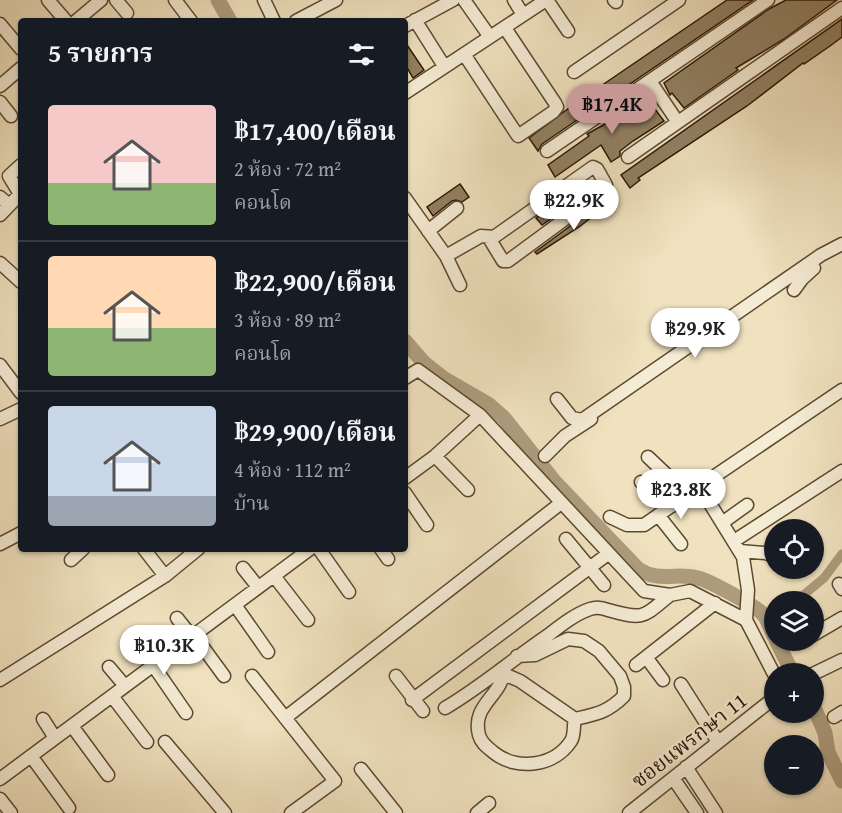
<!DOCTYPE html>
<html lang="th">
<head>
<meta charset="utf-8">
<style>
	:root { --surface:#171b24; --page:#20242c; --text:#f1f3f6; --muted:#9ea1a6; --line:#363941; --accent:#c59692 }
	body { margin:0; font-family:"Gentium Book Plus","Noto Serif Thai",serif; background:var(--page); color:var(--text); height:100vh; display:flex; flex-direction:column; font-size:22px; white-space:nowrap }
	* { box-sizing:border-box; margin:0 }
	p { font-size:20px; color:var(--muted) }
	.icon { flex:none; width:33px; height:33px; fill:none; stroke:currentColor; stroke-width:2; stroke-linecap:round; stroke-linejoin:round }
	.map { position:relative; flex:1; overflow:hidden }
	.drawer { position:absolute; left:18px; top:18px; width:390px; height:534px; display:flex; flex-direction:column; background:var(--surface); border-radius:6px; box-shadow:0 2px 4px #0004 }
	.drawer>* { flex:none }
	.buttons { position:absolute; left:764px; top:519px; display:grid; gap:12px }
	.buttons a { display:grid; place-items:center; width:60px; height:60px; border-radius:50%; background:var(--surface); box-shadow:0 2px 4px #0004; font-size:30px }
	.price { position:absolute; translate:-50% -51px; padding:0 14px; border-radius:21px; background:#fff; color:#222; font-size:20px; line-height:39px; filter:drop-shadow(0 2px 3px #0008) }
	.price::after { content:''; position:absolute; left:50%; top:36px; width:18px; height:14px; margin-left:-9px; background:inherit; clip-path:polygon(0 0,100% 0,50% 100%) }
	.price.selected { background:var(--accent); color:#111 }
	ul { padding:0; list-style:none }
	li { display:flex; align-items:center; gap:18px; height:150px; padding:0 30px }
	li+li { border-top:2px solid var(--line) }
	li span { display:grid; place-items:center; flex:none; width:168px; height:120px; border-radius:6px; color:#555 }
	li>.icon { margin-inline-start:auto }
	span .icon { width:72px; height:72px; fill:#fffc; stroke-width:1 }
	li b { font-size:26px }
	h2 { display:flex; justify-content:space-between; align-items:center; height:72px; padding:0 30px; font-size:26px }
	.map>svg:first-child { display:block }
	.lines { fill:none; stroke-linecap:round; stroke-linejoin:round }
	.canal { stroke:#ad9d7e; stroke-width:9 }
	.river { stroke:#ad9d7e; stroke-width:15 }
	.building { fill:#918063; stroke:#2b1600; stroke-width:1.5 }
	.minor-casing { stroke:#5c4930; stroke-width:15 }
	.minor { stroke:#f5ecd5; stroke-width:12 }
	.labels { text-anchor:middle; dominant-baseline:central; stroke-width:5; stroke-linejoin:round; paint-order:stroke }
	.street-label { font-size:21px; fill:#2b1600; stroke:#f5ecd5 }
</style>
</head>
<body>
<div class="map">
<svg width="842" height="813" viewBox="0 0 842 813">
	<rect width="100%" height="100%" fill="#f0e2bf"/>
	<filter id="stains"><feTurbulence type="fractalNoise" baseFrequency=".00333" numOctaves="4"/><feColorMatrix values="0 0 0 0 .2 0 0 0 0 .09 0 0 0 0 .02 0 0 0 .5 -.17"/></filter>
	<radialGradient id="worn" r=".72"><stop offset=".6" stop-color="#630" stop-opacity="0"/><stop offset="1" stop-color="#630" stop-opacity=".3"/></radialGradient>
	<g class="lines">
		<path class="canal" d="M795 602 824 578 842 554
			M764 615 774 612"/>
		<path class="river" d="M218 0 230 21
			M405 341 424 363 443 378 488 404 504 418 554 481 638 569C660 583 675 572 698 578 710 581 756 606 764 615 768 620 771 630 774 636
			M776 640 793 674
			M813 705 825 733 828 752 842 781"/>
	</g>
	<path class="building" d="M727 0H753L561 131 542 144 538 151 529 138 573 105Z
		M786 0H837L784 39 736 68 738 70 684 108 672 93 670 95 664 83 769 9Z
		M842 19V37L830 46 804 64 803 63 747 106 638 178 640 180 630 188 621 175Z
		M405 42 424 70 413 78 405 64Z
		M645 96 664 121 633 141 620 151V156L611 162 601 145 555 177 548 165 589 136 587 134 616 118Z
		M595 182 597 186 542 225 536 218 566 196 569 201Z
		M460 184 469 197 462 202 456 200 452 201 433 216 427 207Z
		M607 199 610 203 579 227 537 254 535 252Z"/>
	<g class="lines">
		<defs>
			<path id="minor" d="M48 0 66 21
				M116 0 127 13
				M175 0 191 21
				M264 0 274 21
				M464 0 490 37
				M514 0 523 15
				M547 0 568 31
				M614 0 616 2
				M415 20 444 66
				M76 21 101 0
				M296 21 336 0
				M0 24 21 49
				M405 26 453 0
				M464 54 518 136 553 112 557 107 555 103 505 28
				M574 72 679 0
				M650 81 677 121
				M0 86 21 68
				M405 93 546 0
				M0 102 11 116
				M547 151 768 0
				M628 157 842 8
				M20 194 9 176 21 165
				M0 197 9 205
				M405 198 446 256 481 236 494 237 593 167 597 169 606 185 603 191 508 261H503L489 238
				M0 215 21 193
				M428 231 457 208
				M446 256 460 285
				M0 263 21 282
				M794 290 802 279 814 268
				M0 365 21 393
				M405 378 418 370 480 415 644 591 670 595 690 591 746 620 774 674
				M557 399 572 418 582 420 821 255 842 244
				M0 419 21 409
				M435 456 468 490
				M545 456 565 436 591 419
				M648 457 688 495
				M405 478 435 456 480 415
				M641 482 672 506
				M405 493 427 525
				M658 515 681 544
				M610 517 627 525H644L703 484
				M722 523 747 505
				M566 539 604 585
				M734 541 842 471
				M0 544 21 533
				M144 549 165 576
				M319 549 349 592
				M381 549 388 559
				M740 551 765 553 774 556
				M71 560 83 549
				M243 568 258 587
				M274 576 308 620
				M839 584 842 589
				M235 605 268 652
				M177 618 192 637
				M746 620 748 590 743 557 701 489 703 484 842 390
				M194 635 224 676
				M813 635 842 618
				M801 642 804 640
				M646 657 663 680
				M153 665 186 713
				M636 665 715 603
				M109 667 125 686
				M504 669C503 696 471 704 479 735 481 743 487 747 493 752 516 771 554 767 571 741 575 735 573 726 575 719
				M504 674 520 681 575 719C597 714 608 712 624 696V687L620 676 599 651 584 641 568 639 535 655 517 656
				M813 674 842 660
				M252 676 335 781 291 813
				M396 676 423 711
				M0 680 165 576 198 549
				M681 684 718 742
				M112 696 147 742
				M412 700 608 554
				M445 708C481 687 513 659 547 636 560 626 575 614 590 609 596 607 603 608 608 610 644 620 642 618 670 595
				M834 717 842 712
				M285 718 561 503
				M43 719 55 738
				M72 726 108 775
				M165 742 225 813
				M31 756 69 808
				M686 767 716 813
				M361 769 396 813
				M673 778 697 813
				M0 779 310 549
				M0 799 11 813
				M477 813 489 803
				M629 813 774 698"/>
		</defs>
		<use href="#minor" class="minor-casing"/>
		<use href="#minor" class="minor"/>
	</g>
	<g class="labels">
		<g class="street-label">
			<text transform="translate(689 740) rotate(-38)">ซอยแพรกษา 11</text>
		</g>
	</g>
	<rect width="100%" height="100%" filter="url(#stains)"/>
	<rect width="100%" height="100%" fill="url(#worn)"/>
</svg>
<div class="buttons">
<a><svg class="icon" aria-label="locate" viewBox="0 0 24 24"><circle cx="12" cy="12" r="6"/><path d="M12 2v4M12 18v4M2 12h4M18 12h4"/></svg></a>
<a><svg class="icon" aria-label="layers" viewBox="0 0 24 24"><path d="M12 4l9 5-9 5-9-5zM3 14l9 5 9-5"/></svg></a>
<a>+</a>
<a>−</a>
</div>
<b class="price selected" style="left:612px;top:135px">฿17.4K</b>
<b class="price" style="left:574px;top:231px">฿22.9K</b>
<b class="price" style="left:695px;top:359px">฿29.9K</b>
<b class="price" style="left:681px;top:520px">฿23.8K</b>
<b class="price" style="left:164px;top:676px">฿10.3K</b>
<section class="drawer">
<h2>5 รายการ<svg class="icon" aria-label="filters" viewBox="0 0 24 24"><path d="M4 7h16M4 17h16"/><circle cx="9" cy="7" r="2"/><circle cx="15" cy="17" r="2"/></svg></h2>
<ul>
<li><span style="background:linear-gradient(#f6c9c9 65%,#8fb573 0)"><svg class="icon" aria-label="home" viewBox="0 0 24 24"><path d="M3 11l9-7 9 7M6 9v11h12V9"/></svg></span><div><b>฿17,400/เดือน</b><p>2 ห้อง · 72 m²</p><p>คอนโด</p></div></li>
<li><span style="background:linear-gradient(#ffd9b3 60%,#8fb573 0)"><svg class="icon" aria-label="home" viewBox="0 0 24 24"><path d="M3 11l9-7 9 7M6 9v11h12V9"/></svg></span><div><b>฿22,900/เดือน</b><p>3 ห้อง · 89 m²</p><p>คอนโด</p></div></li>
<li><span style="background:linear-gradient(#c9d6e8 75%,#9aa5b1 0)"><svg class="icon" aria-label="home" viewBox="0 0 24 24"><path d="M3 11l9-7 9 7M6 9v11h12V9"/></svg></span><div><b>฿29,900/เดือน</b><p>4 ห้อง · 112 m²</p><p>บ้าน</p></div></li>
</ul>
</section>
</div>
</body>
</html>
